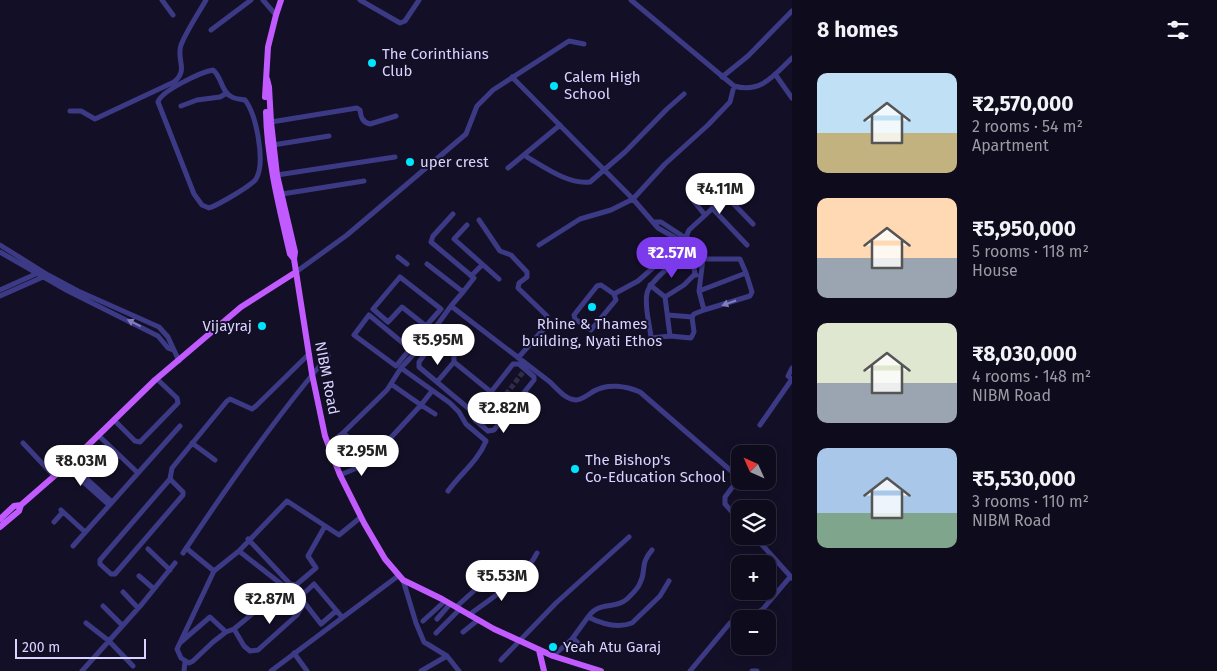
<!DOCTYPE html>
<html lang="en">
<head>
<meta charset="utf-8">
<style>
	:root { --surface:#0e0b1c; --page:#171425; --text:#f1f3f6; --muted:#9b9ba3; --line:#2e2b3b; --accent:#7c3aed }
	body { margin:0; font-family:"Fira Sans",sans-serif; background:var(--page); color:var(--text); height:100vh; display:flex; flex-direction:column; font-size:19px; white-space:nowrap }
	* { box-sizing:border-box; margin:0 }
	p { font-size:16px; color:var(--muted) }
	.icon { flex:none; width:28px; height:28px; fill:none; stroke:currentColor; stroke-width:2; stroke-linecap:round; stroke-linejoin:round }
	.map { position:relative; flex:1; overflow:hidden }
	.details { display:flex; flex-direction:column; background:var(--surface); width:425px }
	.details>* { flex:none }
	.needle { width:32px; rotate:315deg }
	.fabs { position:absolute; left:731px; top:445px; display:grid; gap:10px }
	.fabs a { display:grid; place-items:center; width:45px; height:45px; border-radius:10px; background:var(--surface); box-shadow:0 2px 12px #0003,0 0 0 1px var(--line); font-size:25px }
	.scale { position:absolute; left:15px; bottom:12px; width:131px; box-sizing:border-box; padding-left:5px; border:2px solid #d9d4ff; border-top:0; font-size:14px; line-height:18px; white-space:nowrap; color:#d9d4ff; -webkit-text-stroke:4px #130f26; paint-order:stroke }
	.price { position:absolute; translate:-50% -42px; padding:0 11px; border-radius:18px; background:#fff; color:#222; font-size:16px; line-height:32px; filter:drop-shadow(0 1px 2px #0008) }
	.price::after { content:''; position:absolute; left:50%; top:30px; width:15px; height:11px; margin-left:-8px; background:inherit; clip-path:polygon(0 0,100% 0,50% 100%) }
	.price.active { background:var(--accent); color:#fff }
	ul { padding:0; list-style:none }
	li { display:flex; align-items:center; gap:15px; height:125px; padding:0 25px }
	li span { display:grid; place-items:center; flex:none; width:140px; height:100px; border-radius:10px; color:#555 }
	li>.icon { margin-inline-start:auto }
	span .icon { width:60px; height:60px; fill:#fffc; stroke-width:1 }
	li b { font-size:21px }
	h2 { display:flex; justify-content:space-between; align-items:center; height:60px; padding:0 25px; font-size:21px }
	main { display:flex; flex:1; min-height:0 }
	.map>svg:first-child { display:block }
	.lines { fill:none; stroke-linecap:round; stroke-linejoin:round }
	.minor-tunnel { stroke:#312d47; stroke-width:5; stroke-dasharray:5 2.5; stroke-linecap:butt }
	.minor { stroke:#3d3a85; stroke-width:5 }
	.major { stroke:#c25bff; stroke-width:6 }
	.oneway { fill:#837fbc }
	.poi-dot { fill:#00e5ff; stroke:#130f26; stroke-width:2 }
	.labels { text-anchor:middle; dominant-baseline:central; stroke-width:4; stroke-linejoin:round; paint-order:stroke }
	.poi-label { font-size:15px; fill:#d9d4ff; stroke:#130f26; text-anchor:start }
	.street-label { font-size:15px; fill:#d9d4ff; stroke:#130f26 }
</style>
</head>
<body>
<main>
<div class="map">
<svg width="792" height="671" viewBox="0 0 792 671">
	<rect width="100%" height="100%" fill="#130f26"/>
	<g class="lines">
		<path class="minor-tunnel" d="M483 424 524 371"/>
		<path class="minor" d="M162 0 173 15
			M263 0 276 15
			M360 0 400 23 405 21 419 0
			M631 0 734 86C761 94 774 75 792 58
			M211 30 251 0
			M213 70C222 77 221 92 232 97 235 99 241 99 245 100 256 114 266 162 256 179 251 186 218 205 209 208L202 205 194 194 158 102C161 91 201 72 213 70Z
			M775 74 792 98
			M512 77 633 199 658 228 679 240
			M722 77 748 56 792 11
			M181 106 197 100 220 97 227 93
			M70 111H81L95 119 174 82C189 70 176 60 181 45 187 30 198 14 206 0
			M271 122 357 108 360 110C361 117 362 122 370 124L396 116
			M560 125 525 154 527 157C544 167 569 185 590 182L625 152 667 109 684 94
			M273 145 329 136
			M508 168 525 154
			M277 175 395 157
			M282 194 364 181
			M712 208 747 245
			M453 214 433 236 431 242 474 278 463 292
			M705 215 692 199 712 180 726 196
			M479 220 500 251 511 255 527 272V277L519 283 518 288 547 316 548 324 518 358
			M655 222H661L684 237
			M467 225 454 239 499 279
			M678.5 242a5.5 5.5 0 1 1 11 0a5.5 5.5 0 1 1-11 0Z
			M686 237 689 230 726 196 753 224
			M0 245 48 275 78 291 159 327 168 337 179 361
			M539 245 580 219 611 210 633 199 665 164 708 125 730 102 734 86
			M687 247 703 259H740L746 273 699 291
			M0 252 68 291 158 336 168 348 173 350
			M398 257 407 264
			M703 259 699 291 704 310 750 296 752 292 746 273
			M296 272 347 235 466 134 477 106 493 90 569 41 584 44
			M471 276 482 265
			M601 285 614 294 616 300 591 330 575 319 574 315 597 286Z
			M650 285 665 297 670 336
			M0 290 38 273
			M614 294 638 281 679 245
			M0 296 43 277
			M665 297 684 285 695 274 696 275
			M451 306 550 382C557 389 565 399 576 400 582 400 589 394 594 391 608 383 626 386 640 392L737 476V481L725 497V504L740 521
			M668 315 692 317 694 314 704 310
			M692 317 694 332 691 338 670 336 651 338C650 324 644 307 647 293 649 282 673 264 682 255L694 268 695 274
			M426 326 402 307 388 322 373 309 400 277 441 309 426 326 459 350
			M436 327 461 345 454 356V362L491 392 473 415 475 420 488 431 494 430 534 380V377L519 364H513L491 392
			M436 339 419 362V367L474 413
			M410 349 396 366 354 335 369 315 415 353
			M401 368 450 403 459 412 466 424 486 441C478 461 460 474 448 491
			M792 368 788 376 792 379
			M437 382 454 362
			M432 391 421 405 435 414
			M114 420 135 441 140 442 178 403 177 398 157 379
			M760 425 792 379
			M343 433 373 457 421 405 391 384
			M98 435 138 473
			M23 443 54 476
			M192 443 215 460
			M328 445 343 433 387 390 401 368 424 343 451 306 463 292 427 264
			M75 458V468L112 502
			M106 468 119 455
			M62 469 72 472 109 505
			M340 475 364 465 373 457
			M170 479 183 492V495L115 574H111L100 564V560L170 479 172 468 227 401 230 399 252 409 256 406 309 354
			M61 510 85 532
			M54 522 63 512
			M754 536 792 578
			M248 539 290 584 296 585 316 568 308 556 325 526
			M73 546 180 426
			M186 548 214 571
			M148 549 170 570
			M239 551 285 587 302 607 297 615 258 650 250 651 244 646 234 629 285 587
			M183 553C228 485 275 418 328 356
			M139 576 154 589
			M403 580 416 623 424 642 447 656 459 671
			M123 592 138 608
			M103 606 122 625
			M456 607 476 589
			M336 611 321 624 300 597 314 584 342 617
			M469 615C489 600 527 575 537 553
			M588 617C600 600 615 610 627 599 631 595 638 589 640 583 647 570 639 565 652 550
			M437 619 450 604
			M423 621 445 601
			M86 623 109 641 133 666
			M234 629 226 632 213 642 193 661 189 663 181 658 177 649 214 571 239 551 287 501 339 535 361 517
			M463 632 478 620
			M436 633 460 609
			M573 638 585 650
			M181 642 210 617 226 632
			M294 653 307 671
			M553 656 572 639 588 617C602 624 617 629 632 623L660 596 669 581
			M501 660 556 603 629 537
			M82 671 142 604 175 563
			M184 671 185 662
			M271 671 398 576
			M421 671 447 656
			M690 671 730 623C740 616 753 616 763 609L790 577
			M752 671H757"/>
		<path class="major" d="M267 79 269 87 271 122 277 175 295 252 294 259 312 374 325 436 340 475 364 523 385 559 403 580 442 599 494 629 553 656 601 671
			M265 97 268 47 276 15 281 0
			M266 112C267 160 279 207 290 254L294 259
			M0 519 14 506 21 505
			M0 527 19 511 21 505 75 458 155 380 241 307 296 272
			M539 650 544 671"/>
	</g>
	<defs><path id="oneway-solid" d="M-6-.8H1V-3.2L6.5 0L1 3.2V.8H-6Z" transform="scale(1.25)"/></defs>
	<g class="oneway">
		<use href="#oneway-solid" transform="translate(729 303) rotate(161)"/>
		<use href="#oneway-solid" transform="translate(134 323) rotate(-153)"/>
	</g>
	<g class="poi-dot">
		<circle cx="372" cy="63" r="5"/>
		<circle cx="554" cy="86" r="5"/>
		<circle cx="410" cy="162" r="5"/>
		<circle cx="592" cy="307" r="5"/>
		<circle cx="262" cy="326" r="5"/>
		<circle cx="575" cy="469" r="5"/>
		<circle cx="553" cy="647" r="5"/>
	</g>
	<g class="labels">
		<g class="poi-label">
			<text x="382" y="54">The Corinthians<tspan x="382" dy="17">Club</tspan></text>
			<text x="564" y="77">Calem High<tspan x="564" dy="17">School</tspan></text>
			<text x="420" y="162">uper crest</text>
			<text x="592" y="324" text-anchor="middle">Rhine &amp; Thames<tspan x="592" dy="17">building, Nyati Ethos</tspan></text>
			<text x="252" y="326" text-anchor="end">Vijayraj</text>
			<text x="585" y="460">The Bishop's<tspan x="585" dy="17">Co-Education School</tspan></text>
			<text x="563" y="647">Yeah Atu Garaj</text>
		</g>
		<g class="street-label">
			<text transform="translate(327 378) rotate(79)">NIBM Road</text>
		</g>
	</g>
</svg>
<div class="fabs">
<a><svg class="needle" viewBox="-14 -14 28 28"><path d="M0-13l5 13h-10z" fill="#e53935"/><path d="M0 13l5-13h-10z" fill="#9b9ba3"/></svg></a>
<a><svg class="icon" aria-label="layers" viewBox="0 0 24 24"><path d="M12 4l9 5-9 5-9-5zM3 14l9 5 9-5"/></svg></a>
<a>+</a>
<a>−</a>
</div>
<div class="scale">200 m</div>
<b class="price" style="left:720px;top:215px">₹4.11M</b>
<b class="price active" style="left:672px;top:279px">₹2.57M</b>
<b class="price" style="left:438px;top:366px">₹5.95M</b>
<b class="price" style="left:504px;top:434px">₹2.82M</b>
<b class="price" style="left:362px;top:477px">₹2.95M</b>
<b class="price" style="left:81px;top:487px">₹8.03M</b>
<b class="price" style="left:502px;top:602px">₹5.53M</b>
<b class="price" style="left:270px;top:625px">₹2.87M</b>
</div>
<section class="details">
<h2>8 homes<svg class="icon" aria-label="filters" viewBox="0 0 24 24"><path d="M4 7h16M4 17h16"/><circle cx="9" cy="7" r="2"/><circle cx="15" cy="17" r="2"/></svg></h2>
<ul>
<li><span style="background:linear-gradient(#bfe0f5 60%,#c2b280 0)"><svg class="icon" aria-label="home" viewBox="0 0 24 24"><path d="M3 11l9-7 9 7M6 9v11h12V9"/></svg></span><div><b>₹2,570,000</b><p>2 rooms · 54 m²</p><p>Apartment</p></div></li>
<li><span style="background:linear-gradient(#ffd9b3 60%,#9aa5b1 0)"><svg class="icon" aria-label="home" viewBox="0 0 24 24"><path d="M3 11l9-7 9 7M6 9v11h12V9"/></svg></span><div><b>₹5,950,000</b><p>5 rooms · 118 m²</p><p>House</p></div></li>
<li><span style="background:linear-gradient(#dfe7d0 60%,#9aa5b1 0)"><svg class="icon" aria-label="home" viewBox="0 0 24 24"><path d="M3 11l9-7 9 7M6 9v11h12V9"/></svg></span><div><b>₹8,030,000</b><p>4 rooms · 148 m²</p><p>NIBM Road</p></div></li>
<li><span style="background:linear-gradient(#a9c7e8 65%,#7fa58c 0)"><svg class="icon" aria-label="home" viewBox="0 0 24 24"><path d="M3 11l9-7 9 7M6 9v11h12V9"/></svg></span><div><b>₹5,530,000</b><p>3 rooms · 110 m²</p><p>NIBM Road</p></div></li>
</ul>
</section>
</main>
</body>
</html>
